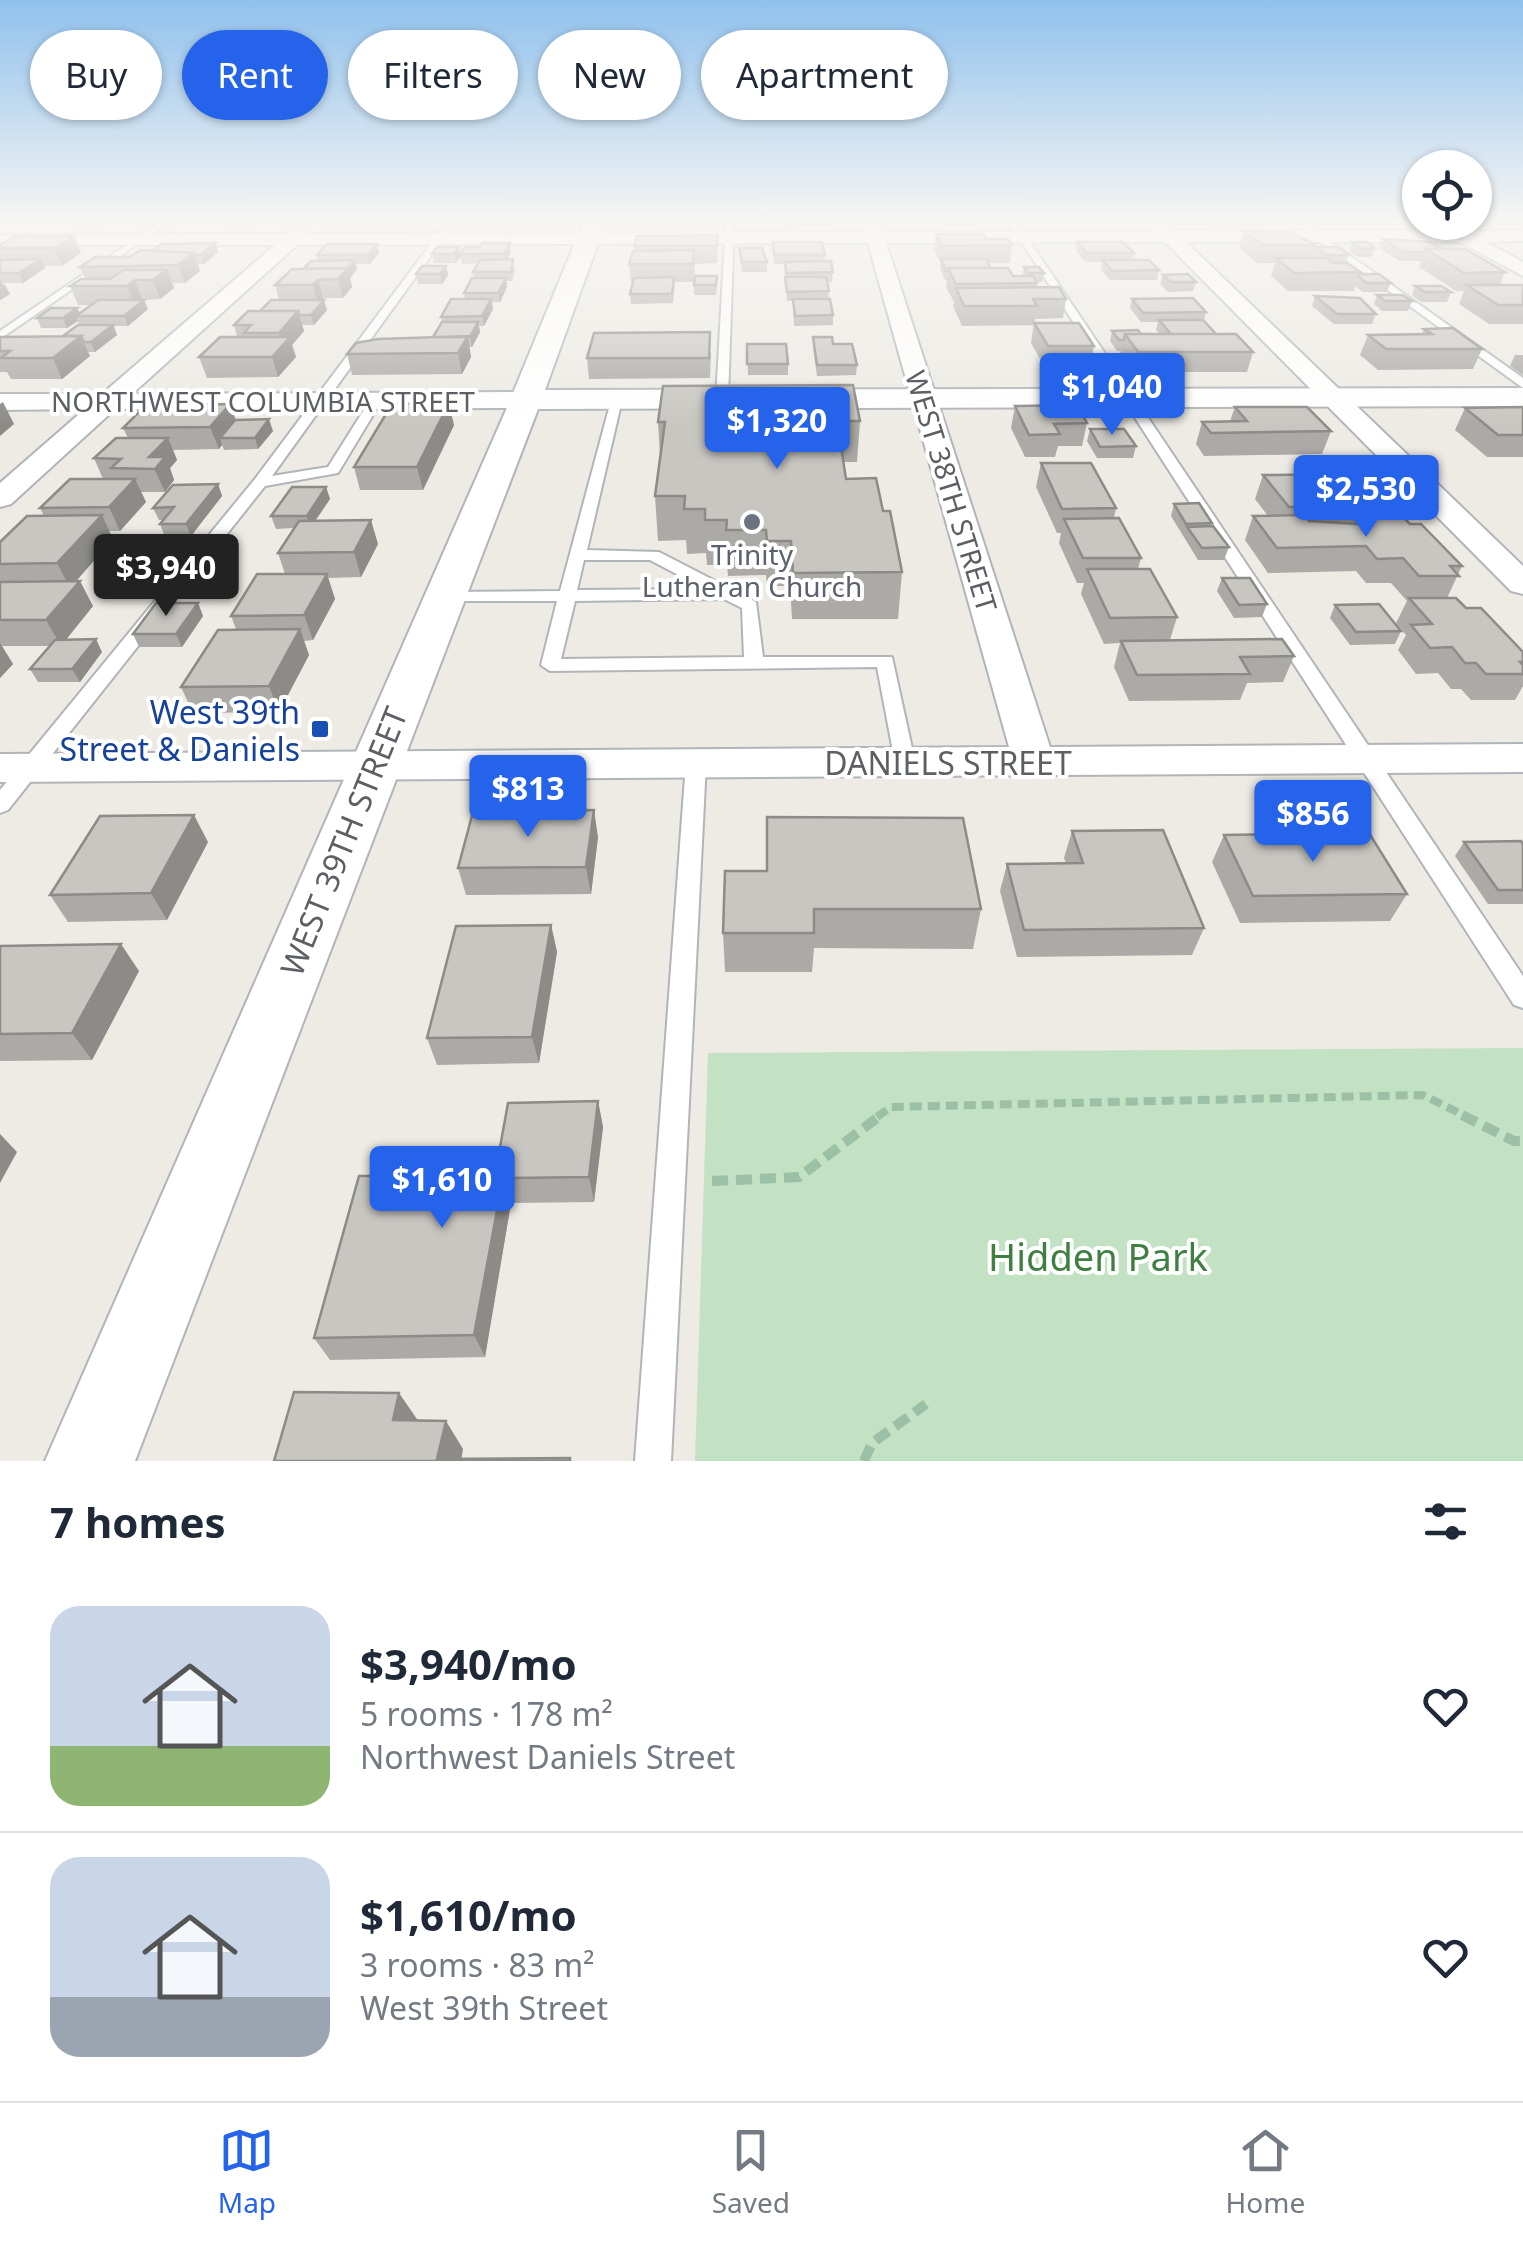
<!DOCTYPE html>
<html lang="en">
<head>
<meta charset="utf-8">
<style>
	:root { --surface:#fff; --page:#f6f6f7; --text:#1f2937; --muted:#747a83; --line:#e0e1e3; --accent:#2563eb }
	body { margin:0; font-family:"Noto Sans",sans-serif; background:var(--page); color:var(--text); height:100vh; display:flex; flex-direction:column; font-size:38px; white-space:nowrap }
	* { box-sizing:border-box; margin:0 }
	p { font-size:32px; color:var(--muted) }
	.icon { flex:none; width:55px; height:55px; fill:none; stroke:currentColor; stroke-width:2; stroke-linecap:round; stroke-linejoin:round }
	.map { position:relative; height:1461px; overflow:hidden }
	.panel { display:flex; flex-direction:column; background:var(--surface); flex:1 }
	.panel>* { flex:none }
	.banner { position:absolute; left:30px; top:30px; width:1000px; height:90px; display:flex; gap:20px }
	.controls { position:absolute; left:1402px; top:150px; display:grid; gap:20px }
	.controls a { display:grid; place-items:center; width:90px; height:90px; border-radius:50%; background:var(--surface); box-shadow:0 2px 8px #0004; font-size:50px }
	.price { position:absolute; translate:-50% -85px; padding:0 22px; border-radius:10px; background:var(--accent); color:#fff; font-size:32px; line-height:65px; filter:drop-shadow(0 2px 5px #0008) }
	.price::after { content:''; position:absolute; left:50%; top:60px; width:30px; height:22px; margin-left:-15px; background:inherit; clip-path:polygon(0 0,100% 0,50% 100%) }
	.price.current { background:#222; color:#fff }
	ul { padding:0; list-style:none }
	li { display:flex; align-items:center; gap:30px; height:250px; padding:0 50px }
	li+li { border-top:2px solid var(--line) }
	li span { display:grid; place-items:center; flex:none; width:280px; height:200px; border-radius:30px; color:#555 }
	li>.icon { margin-inline-start:auto }
	span .icon { width:120px; height:120px; fill:#fffc; stroke-width:1 }
	li b { font-size:42px }
	h2 { display:flex; justify-content:space-between; align-items:center; height:120px; padding:0 50px; font-size:42px }
	.tag { padding:0 35px; border-radius:45px; background:var(--surface); box-shadow:0 2px 8px #0004; font-size:35px; line-height:90px }
	.tag.current { background:var(--accent); color:#fff }
	.dock { display:flex; justify-content:space-around; align-items:center; height:140px; border-top:2px solid var(--line); background:var(--surface); font-size:28px; color:var(--muted) }
	.dock a { display:grid; justify-items:center; gap:5px }
	.dock .current { color:var(--accent) }
	.map>svg:first-child { display:block }
	.green { fill:#c3e1c3 }
	.lines { fill:none; stroke-linecap:round; stroke-linejoin:round }
	.service-casing { stroke:#b1b4b8; stroke-width:4 }
	.minor-casing { stroke:#b1b4b8; stroke-width:4 }
	.tertiary-casing { stroke:#b1b4b8; stroke-width:4 }
	.path-far1 { stroke:#9cc0a6; stroke-width:8; stroke-dasharray:12 6; stroke-linecap:butt }
	.path { stroke:#9cc0a6; stroke-width:10; stroke-dasharray:16 8; stroke-linecap:butt }
	.service { fill:#fff; fill-rule:evenodd }
	.minor { fill:#fff; fill-rule:evenodd }
	.tertiary { fill:#fff; fill-rule:evenodd }
	.wall { fill:#acaaa6 }
	.shaded-wall { fill:#8c8b87 }
	.building { fill:#c8c6c1; stroke:#8c8b87; stroke-width:2.5 }
	.worship-dot { fill:#6b7280; stroke:#fff; stroke-width:4 }
	.transit-dot { fill:#1a4fb4; stroke:#fff; stroke-width:4 }
	.labels { text-anchor:middle; dominant-baseline:central; stroke-width:8; stroke-linejoin:round; paint-order:stroke }
	.far-street-label { font-size:28px; fill:#5c5f63; stroke:#fff }
	.far-worship-label { font-size:28px; fill:#5b616d; stroke:#fff }
	.transit-label { font-size:32px; fill:#164399; stroke:#fff; text-anchor:end }
	.street-label { font-size:32px; fill:#5c5f63; stroke:#fff }
	.near-park-label { font-size:38px; fill:#3f7f42; stroke:#fff }
</style>
</head>
<body>
<div class="map">
<svg width="1523" height="1461" viewBox="0 0 1523 1461">
	<rect width="100%" height="100%" fill="#edebe4"/>
	<path class="green" d="M1523 1048V1461H695L708 1053Z"/>
	<g class="lines">
		<defs>
			<path id="service" d="M162 221H171L0 339V331Z
				M448 221H456L272 476 328 467 372 397H380L382 400 338 473 265 486 8 810 0 813V790L255 479Z
				M726 221H734L728 399 722 403 716 399Z
				M1008 221H1016L1523 976V1008L1514 1005Z
				M1292 221H1301L1523 378V388Z
				M612 397 622 400 587 550 659 552 756 602 763 657H892L915 762 912 767H898L895 762 877 667 550 671 541 665 557 601H437V593L443 592 560 591ZM584 560H650L705 589 577 590ZM724 599 742 608 744 657 561 659 575 601Z
				M696 756 706 763 671 1461H635L686 763Z"/>
			<path id="minor" d="M862 221H878L882 232H1154L1151 227 1160 222 1175 231H1523V241L1486 242 1523 262V276L1460 242H1186L1523 566V594L1511 591 1165 242 886 243 1050 747 1523 744V772L0 782V754L1009 747 868 243 297 245 132 394 525 392 538 400 525 408 115 409 11 504 0 507V483L85 409 0 410V394H102L275 245H0V235L287 234 300 227 306 228 308 234 864 232Z"/>
			<path id="tertiary" d="M584 221H606L545 390 1523 388V406L538 409 135 1461H45L506 410Z"/>
		</defs>
		<use href="#service" class="service-casing"/>
		<use href="#minor" class="minor-casing"/>
		<use href="#tertiary" class="tertiary-casing"/>
		<path class="path-far1" d="M877 1117 891 1107 1423 1095 1467 1117"/>
		<path class="path" d="M1462 1115 1514 1141H1523
			M712 1181 799 1177 881 1115
			M864 1461 872 1443 926 1404"/>
		<use href="#service" class="service"/>
		<use href="#minor" class="minor"/>
		<use href="#tertiary" class="tertiary"/>
	</g>
	<path class="wall" d="M73 221H111L104 225H75Z
		M226 221H260L255 225H227Z
		M359 221H391L388 224H360Z
		M398 221H434L431 225H399Z
		M501 221H565L562 229H502Z
		M939 221H975V226H942Z
		M1060 221H1106L1105 223H1062Z
		M1206 221H1264L1262 226H1212Z
		M1270 221H1295L1294 223H1274Z
		M1307 221H1331L1330 224H1311Z
		M1333 221H1376L1375 223H1337Z
		M1244 231 1316 245 1315 247 1349 255 1346 263 1360 272V274L1391 283 1387 292H1363L1355 286 1354 291H1288L1271 276 1275 263H1257L1239 248Z
		M936 234 986 239 1012 245 1010 263H988L991 268 1013 276H1023L1024 267 1044 273 1042 282H1037V287L1066 299 1063 318 1035 319 1034 325 962 326 953 306 954 302 946 287 947 280H945L940 268 941 263 934 251Z
		M718 235 717 263 695 264 694 282H675L673 303 631 304 630 294 633 282H631L629 264 635 251 634 246Z
		M15 236 81 253 62 266H44L45 268 23 283H2L5 285 10 294 0 300V245Z
		M1383 239 1442 249 1505 272 1500 285H1523V324H1489L1459 304 1464 291H1456L1419 267 1421 261H1400L1379 248Z
		M773 242 825 255 824 261 833 272 832 282H827L829 299 833 315V325L794 326 793 301H787L785 264H774Z
		M1077 242 1134 253 1132 260 1159 270 1157 280H1110L1101 269 1102 262H1085L1076 251Z
		M1352 242 1375 248 1371 257H1358L1349 251Z
		M215 243 218 252 204 264H198L200 271 185 283H172L174 288 160 299 142 300H144L148 309 128 326H114L117 335 95 352H88L90 356 62 379H11L7 372H0V337L63 336 79 325 78 321 67 328H41L37 318 77 308 80 313 91 305H78L70 286 85 279 80 267 130 257 152 251Z
		M377 244 379 253 370 264H356L357 269 350 278 352 287 343 298H323L322 300 327 310 314 325H302L304 331 292 345 296 357 278 377 207 378 199 357 237 337 234 325 279 300 275 285 318 261 317 255Z
		M739 248 767 262V272H742Z
		M511 252 507 259 515 269 512 281H506L507 287 500 302H492L493 309 484 326H479L480 332 472 347H469L471 357 462 374 352 375 347 354 433 338 442 322 441 317 465 299 464 293 474 278 473 272 478 263 462 264 460 256 456 263H434L432 254Z
		M422 266H446L448 275 442 284H418L416 274Z
		M1163 275 1196 282 1193 291 1168 292 1160 284Z
		M694 285H717L716 295H694Z
		M1415 286 1451 292 1447 302H1421L1412 295Z
		M1377 295 1412 301 1408 311H1382L1374 304Z
		M1315 296 1376 314 1372 324H1334L1312 306Z
		M1132 299 1206 312 1204 321 1216 334 1253 352 1247 372H1133L1120 354 1121 351H1117L1110 341 1112 331 1141 334H1160L1156 330 1158 322H1141L1130 308Z
		M1034 323 1094 346 1090 366H1044L1031 343Z
		M1424 329 1482 349 1473 369 1378 370 1360 355 1368 335 1422 334Z
		M813 337 833 344 857 365 856 375 817 376 813 347Z
		M747 344 788 364V375H748Z
		M711 352 710 378 589 379 587 358Z
		M1515 355H1523V375L1510 366Z
		M1015 406 1087 423 1082 446H1058L1055 457H1025L1011 428Z
		M1235 407 1331 431 1322 454 1204 456 1196 444 1202 422 1230 421Z
		M1523 407V457H1487L1455 430 1465 408Z
		M235 420 273 431 258 449 224 450 222 445 219 449 173 450 177 460 170 468 174 480 165 492H141L146 502 120 531H109L113 539 76 581 93 606 65 640 102 652 80 682H38L30 669 49 646H2L13 664 0 678V542L44 516 40 508 103 479 94 458 128 438 123 428Z
		M860 421 857 462H843L846 479 883 511 902 572 898 619H792L790 586H767L766 575 728 576 727 565H707L706 553 687 554 686 540 658 541 655 496 660 456 658 422Z
		M454 425 423 490H360L354 467Z
		M1090 429 1136 446 1133 458H1097L1087 441Z
		M1041 463 1116 508 1114 518 1141 558 1138 569 1177 617 1170 640 1294 656 1283 682 1247 683 1240 700 1129 701 1114 667 1120 643 1104 644 1081 594 1084 583H1077L1059 543 1061 533H1057L1036 487Z
		M1263 475 1387 506 1382 516 1410 524 1462 566 1447 598 1466 608 1523 652V686L1515 700H1471L1461 689H1451L1438 673 1416 674 1398 650 1406 635 1396 623 1407 601 1391 583H1366L1356 571 1268 573 1245 540 1253 516H1268L1255 499Z
		M218 484 222 496 191 536 165 537 160 524 164 520H159L153 508Z
		M326 487 330 499 316 520 378 544 361 577 328 578 335 599 313 640 304 641 309 655 279 712 193 713 181 687 236 629 231 616 285 574 278 553 294 528 276 529 271 516Z
		M1174 504 1212 523 1211 526 1229 547 1224 560H1198L1171 516Z
		M161 552 166 565 147 590H107L100 577Z
		M1222 578 1267 604 1262 617 1234 618 1217 591Z
		M198 603 203 616 182 647H139L133 634Z
		M1335 605 1401 631 1395 644 1350 645 1330 618Z
		M1072 831 1204 928 1192 955 1017 957 1000 891 1007 864 1066 863 1064 858Z
		M1224 835 1407 894 1390 921 1240 923 1212 862Z
		M598 837 591 894 466 895 458 868Z
		M208 842 167 920 68 922 50 895Z
		M1464 842 1523 844V904H1488L1455 856Z
		M725 871 981 909 973 949 814 948 812 972H725L723 933Z
		M551 925 557 952 539 1063 437 1065 427 1038Z
		M0 946 139 971 92 1060 0 1061Z
		M598 1101 603 1127 594 1202 511 1203 485 1357 330 1360 314 1338 495 1175Z"/>
	<path class="shaded-wall" d="M784 221H829V225L784 228Z
		M74 236 81 253 62 266 54 248Z
		M215 243 218 252 204 264 201 255Z
		M510 243 511 252 505 263 504 254Z
		M377 244 379 253 370 264 368 255Z
		M459 247 461 256 456 263 454 254Z
		M194 253 200 271 185 283 178 265Z
		M41 259 45 268 23 283 19 273Z
		M355 260 357 269 350 278 352 287 343 298 338 279Z
		M446 266 448 275 442 284 440 274Z
		M167 270 174 288 160 299 153 280Z
		M506 278 507 287 500 302 498 293Z
		M0 279 3 286 5 285 10 294 0 300Z
		M135 280 142 299 134 305 127 286Z
		M318 280 323 298 318 304 313 285Z
		M491 299 493 309 484 326 482 316Z
		M144 300 148 309 128 326 124 316Z
		M324 300 327 310 314 325 311 315Z
		M77 308 81 316H76L78 321 67 328 63 318Z
		M298 311 304 331 292 345 296 357 278 377 272 357 282 345 279 333Z
		M478 322 480 332 472 347 470 337Z
		M113 325 117 335 95 352 91 342Z
		M81 336 90 356 62 379 53 358Z
		M468 336 471 357 462 374 458 353Z
		M3 402 14 424 0 436V404Z
		M449 403 454 425 423 490 417 467Z
		M230 404 238 426 220 438 222 445 219 449 210 427Z
		M269 419 273 431 258 449 255 438Z
		M168 438 177 460 170 468 174 480 165 492 149 457Z
		M135 479 146 502 120 531 109 507Z
		M218 484 222 496 191 536 186 524Z
		M326 487 330 499 310 528 307 516Z
		M102 515 113 539 70 588 57 563Z
		M371 520 378 544 361 577 354 552Z
		M161 552 166 565 147 590 141 577Z
		M327 574 335 599 313 640 304 615Z
		M80 581 93 606 61 646 46 620Z
		M198 603 203 616 182 647 176 634Z
		M300 629 309 655 279 712 269 686Z
		M96 639 102 652 80 682 72 669Z
		M0 643 13 664 0 678Z
		M594 810 598 837 591 894 586 867Z
		M194 815 208 842 167 920 151 893Z
		M551 925 557 952 539 1063 532 1037Z
		M121 944 139 971 92 1060 72 1033Z
		M598 1101 603 1127 594 1202 589 1177Z
		M0 1134 17 1152 0 1183Z
		M503 1178 511 1203 485 1357 474 1335Z
		M399 1393 419 1422 393 1420Z
		M446 1421 463 1449 461 1461 437 1459Z"/>
	<path class="building" d="M1244 231H1288L1316 245H1262Z
		M936 234H983L986 239H1008L1012 245 942 246Z
		M718 235 717 246H634L637 236Z
		M15 236H74L54 248H0V245Z
		M1383 239 1430 242 1442 249H1426L1425 252H1403Z
		M773 242H822L825 255H774Z
		M1077 242H1123L1134 253H1087Z
		M1352 242H1366L1375 248 1361 249Z
		M215 243 201 255H195L194 253 152 251 161 244Z
		M482 243H510L504 254H460L465 247H480Z
		M327 244H377L368 255H317Z
		M437 247H459L454 254H432Z
		M1315 247H1338L1349 255H1325Z
		M739 248H762L767 262H742Z
		M1426 249H1465L1505 272 1464 273Z
		M140 250 194 253 178 265 80 267 95 257H130Z
		M694 250 693 264H629L633 251Z
		M1276 258H1326L1333 263H1347L1360 272 1294 273Z
		M41 259 19 273H0V260Z
		M513 259 511 272H473L480 260Z
		M941 259H986L991 268H948L949 270 946 271Z
		M355 260 344 273 348 268 303 269 311 261Z
		M1103 260H1149L1159 270 1112 271Z
		M831 261 833 272 786 273 785 262Z
		M422 266H446L440 274H416Z
		M1024 267H1039L1044 273H1028Z
		M348 268 338 279 318 280 313 285H275L292 269Z
		M948 268H1008L1013 276H1033L1037 283 956 284Z
		M123 270H167L153 280H135L127 286H70L81 279H110Z
		M1188 274 1196 282H1170L1163 275Z
		M1360 274H1379L1391 283H1367L1359 277Z
		M695 276H717L716 285H694Z
		M674 277 672 294H630L634 278Z
		M785 277H826L829 291 787 292Z
		M472 278H506L498 293H464Z
		M1467 285H1523V305H1498Z
		M1415 286H1441L1451 292H1425Z
		M1059 287 1066 299H1033L1037 306H964L956 288Z
		M1377 295H1403L1412 301H1385Z
		M1315 296 1360 298 1376 314H1337Z
		M1193 298 1206 312 1143 313 1132 299Z
		M451 299H491L482 316 441 317Z
		M793 299H830L833 315 795 316Z
		M98 300H144L124 316H76Z
		M271 300H324L311 315H299L298 311H260Z
		M51 308H77L63 318H37Z
		M248 311H298L279 333H244L251 325H234Z
		M1159 320H1203L1216 334H1171Z
		M442 322H478L470 337H433Z
		M1034 323H1079L1094 346H1048Z
		M78 325H113L91 342H84L81 336H63Z
		M1453 328 1482 349H1386L1368 335 1432 334 1424 329Z
		M1138 330 1141 334H1125L1124 340H1119L1112 331Z
		M710 332 709 358H587L594 333Z
		M1125 334H1236L1253 352H1138Z
		M81 336 53 358H1L10 351H0V337Z
		M468 336 458 353 347 354 356 343 378 339Z
		M220 337H290L272 357H199Z
		M813 337H832L833 344H852L857 365H817Z
		M747 344H786L788 364H747Z
		M853 385 860 421H837L846 479 876 478 883 511H890L902 572 793 573 791 541H767L766 530H726L727 520H705V509H684L685 496H655L665 422H658L663 386Z
		M449 403 417 467H354L392 404Z
		M230 404 210 427 123 428 146 405Z
		M1077 405 1087 423 1054 424 1060 434 1029 435 1015 406Z
		M1235 407H1307L1331 431 1211 433 1202 422 1247 421Z
		M1523 407V435H1498L1465 408Z
		M269 419 255 438H220L235 420Z
		M1090 429H1124L1136 446 1100 447Z
		M116 438H168L149 457H165L155 469 111 468 121 459 94 458Z
		M1041 463H1091L1116 508 1062 509Z
		M1357 474 1387 506 1289 507 1263 475Z
		M70 479H135L109 507 40 508Z
		M218 484 186 524H160L174 507 153 508 173 485Z
		M292 487H326L307 516H271Z
		M1199 503 1212 523 1186 524 1174 504Z
		M102 515 57 563 0 564V542L27 516Z
		M1304 515 1309 521 1372 525 1365 517 1402 516 1410 524H1421L1462 566H1450L1459 576H1419L1403 558 1377 559 1366 546 1277 548 1253 516Z
		M1119 518 1141 558H1083L1064 519Z
		M371 520 354 552 278 553 299 521Z
		M1213 526 1229 547 1202 548 1187 527Z
		M121 552H161L141 577H100Z
		M1087 569H1150L1177 617 1110 618Z
		M257 574H327L304 615 231 616Z
		M1222 578H1250L1267 604 1239 605Z
		M80 581 46 620H0V582Z
		M1409 598H1456L1466 608H1481L1523 652V662H1520L1523 665V674H1486L1476 663H1465L1452 647 1430 648 1411 625 1432 624Z
		M156 603H198L176 634H133Z
		M1379 604 1401 631 1356 632 1335 605Z
		M300 629 269 686 181 687 218 630Z
		M96 639 72 669H30L55 640Z
		M1282 639 1294 656 1240 657 1250 674 1137 675 1121 641Z
		M594 810 586 867 458 868 473 812Z
		M194 815 151 893 50 895 100 816Z
		M767 817 963 818 981 909H814V933H723L725 871H767Z
		M1163 830 1204 928 1024 930 1007 864 1083 863 1072 831Z
		M1369 833 1407 894 1253 896 1224 835Z
		M1521 841 1523 844V890H1498L1464 842Z
		M551 925 532 1037 427 1038 456 926Z
		M121 944 72 1033 0 1034V946Z
		M598 1101 589 1177 503 1178 474 1335 314 1338 359 1176 495 1175 508 1103Z
		M294 1392 399 1393 393 1420 446 1421 437 1459 570 1458V1461H274Z"/>
	<linearGradient id="sky" x2="0" y2="1"><stop stop-color="#90c1ed"/><stop offset="0.52" stop-color="#f7f6f3"/><stop offset="1" stop-color="#f7f6f3" stop-opacity="0"/></linearGradient>
	<rect width="1523" height="425" fill="url(#sky)"/>
	<circle class="worship-dot" cx="752" cy="522" r="10"/>
	<rect class="transit-dot" x="310" y="719" width="20" height="20" rx="5"/>
	<g class="labels">
		<g class="far-street-label">
			<text x="263" y="401">NORTHWEST COLUMBIA STREET</text>
			<text transform="translate(952 491) rotate(73)">WEST 38TH STREET</text>
		</g>
		<g class="far-worship-label">
			<text x="752" y="554">Trinity<tspan x="752" dy="32">Lutheran Church</tspan></text>
		</g>
		<g class="transit-label">
			<text x="300" y="711">West 39th<tspan x="300" dy="37">Street &amp; Daniels</tspan></text>
		</g>
		<g class="street-label">
			<text x="948" y="762">DANIELS STREET</text>
			<text transform="translate(343 841) rotate(-68)">WEST 39TH STREET</text>
		</g>
		<g class="near-park-label">
			<text x="1098" y="1256">Hidden Park</text>
		</g>
	</g>
</svg>
<div class="controls">
<a><svg class="icon" aria-label="locate" viewBox="0 0 24 24"><circle cx="12" cy="12" r="6"/><path d="M12 2v4M12 18v4M2 12h4M18 12h4"/></svg></a>
</div>
<b class="price" style="left:1112px;top:438px">$1,040</b>
<b class="price" style="left:777px;top:472px">$1,320</b>
<b class="price" style="left:1366px;top:540px">$2,530</b>
<b class="price current" style="left:166px;top:619px">$3,940</b>
<b class="price" style="left:528px;top:840px">$813</b>
<b class="price" style="left:1313px;top:865px">$856</b>
<b class="price" style="left:442px;top:1231px">$1,610</b>
<div class="banner">
<a class="tag">Buy</a>
<a class="tag current">Rent</a>
<a class="tag">Filters</a>
<a class="tag">New</a>
<a class="tag">Apartment</a>
</div>
</div>
<section class="panel">
<h2>7 homes<svg class="icon" aria-label="filters" viewBox="0 0 24 24"><path d="M4 7h16M4 17h16"/><circle cx="9" cy="7" r="2"/><circle cx="15" cy="17" r="2"/></svg></h2>
<ul>
<li><span style="background:linear-gradient(#c9d6e8 70%,#8fb573 0)"><svg class="icon" aria-label="home" viewBox="0 0 24 24"><path d="M3 11l9-7 9 7M6 9v11h12V9"/></svg></span><div><b>$3,940/mo</b><p>5 rooms · 178 m²</p><p>Northwest Daniels Street</p></div><svg class="icon" aria-label="heart" viewBox="0 0 24 24"><path d="M12 20l-8-8c-3-5 5-10 8-4 3-6 11-1 8 4z"/></svg></li>
<li><span style="background:linear-gradient(#c9d6e8 70%,#9aa5b1 0)"><svg class="icon" aria-label="home" viewBox="0 0 24 24"><path d="M3 11l9-7 9 7M6 9v11h12V9"/></svg></span><div><b>$1,610/mo</b><p>3 rooms · 83 m²</p><p>West 39th Street</p></div><svg class="icon" aria-label="heart" viewBox="0 0 24 24"><path d="M12 20l-8-8c-3-5 5-10 8-4 3-6 11-1 8 4z"/></svg></li>
</ul>
</section>
<nav class="dock">
<a class="current"><svg class="icon" aria-label="map" viewBox="0 0 24 24"><path d="M3 6l6-2 6 2 6-2v14l-6 2-6-2-6 2zM9 4v14M15 6v14"/></svg>Map</a>
<a><svg class="icon" aria-label="saved" viewBox="0 0 24 24"><path d="M7 4h10v16l-5-4-5 4z"/></svg>Saved</a>
<a><svg class="icon" aria-label="home" viewBox="0 0 24 24"><path d="M3 11l9-7 9 7M6 9v11h12V9"/></svg>Home</a>
</nav>
</body>
</html>
